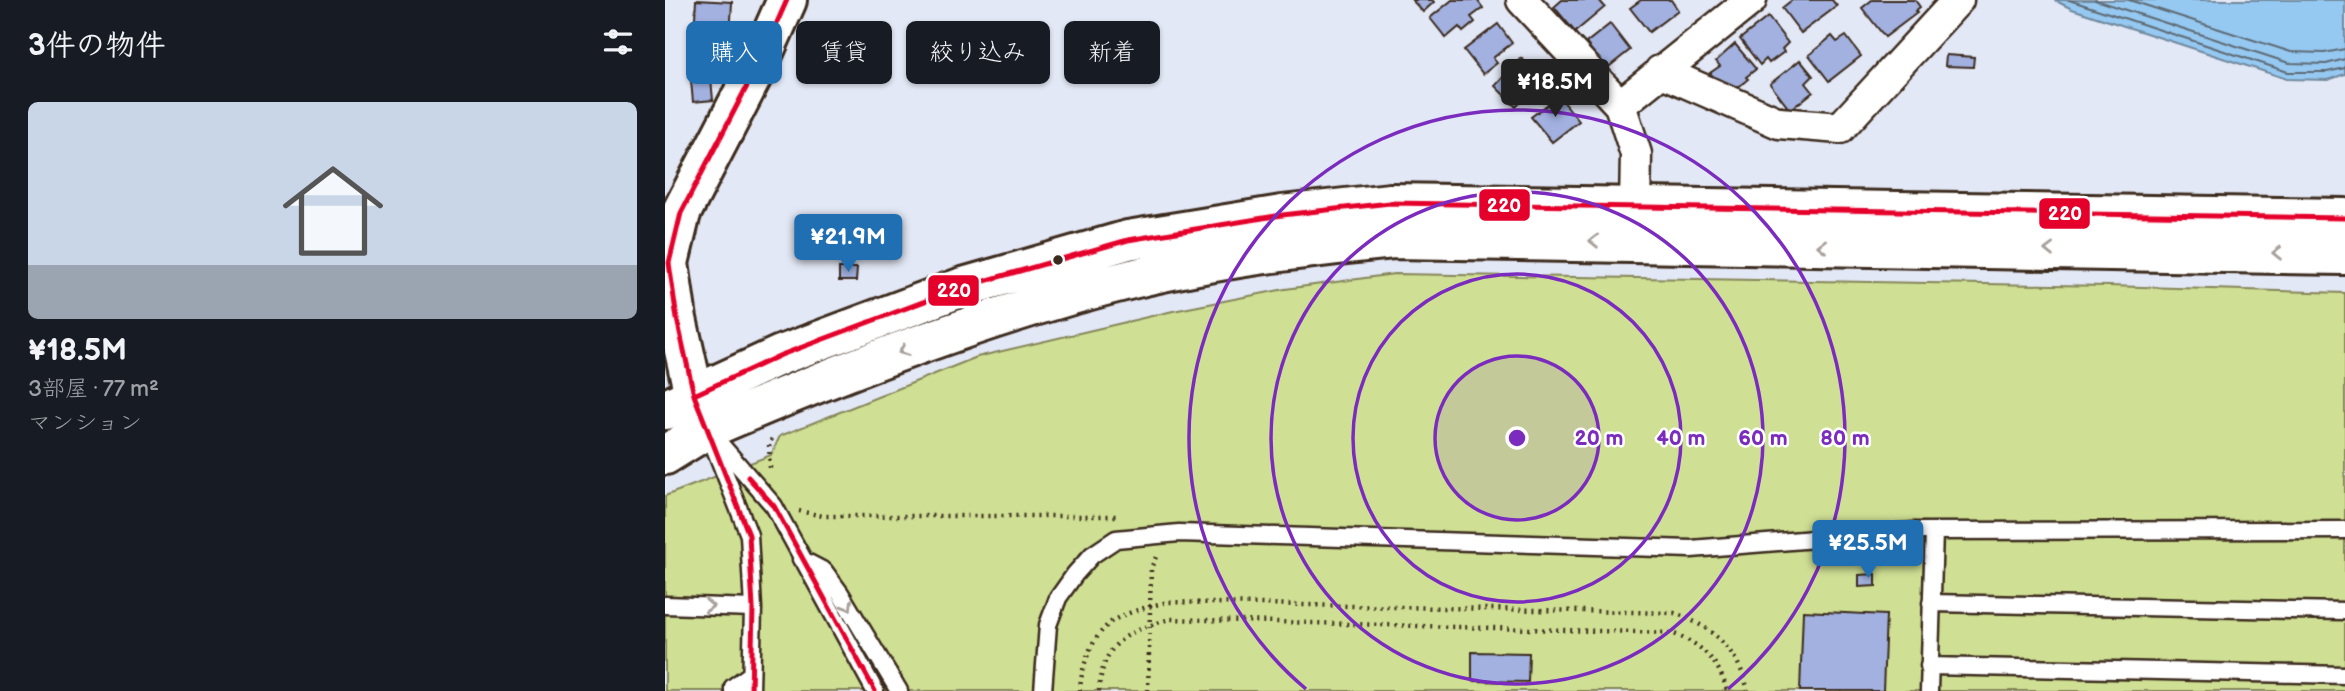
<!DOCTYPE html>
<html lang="ja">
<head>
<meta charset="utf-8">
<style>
	:root { --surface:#171b24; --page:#20242c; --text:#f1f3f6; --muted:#9ea1a6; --accent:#1f6fb2 }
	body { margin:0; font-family:"Balsamiq Sans","Klee One",sans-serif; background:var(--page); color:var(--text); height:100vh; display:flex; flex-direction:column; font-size:26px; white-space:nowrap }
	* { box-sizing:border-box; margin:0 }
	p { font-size:23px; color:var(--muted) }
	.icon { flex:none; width:38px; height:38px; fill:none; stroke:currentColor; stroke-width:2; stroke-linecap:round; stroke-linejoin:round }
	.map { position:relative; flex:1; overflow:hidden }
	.side { display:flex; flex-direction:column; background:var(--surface); width:665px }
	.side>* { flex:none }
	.hud { position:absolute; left:21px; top:21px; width:665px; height:63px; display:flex; gap:14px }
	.price { position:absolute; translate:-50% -60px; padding:0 16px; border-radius:7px; background:var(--accent); color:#fff; font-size:23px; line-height:46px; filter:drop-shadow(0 2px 4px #0008) }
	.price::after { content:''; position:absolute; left:50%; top:42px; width:21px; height:16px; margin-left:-10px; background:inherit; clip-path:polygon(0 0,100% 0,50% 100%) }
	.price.on { background:#222; color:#fff }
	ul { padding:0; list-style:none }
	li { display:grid; align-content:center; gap:14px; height:371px; padding:0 28px }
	li span { display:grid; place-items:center; height:217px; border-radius:10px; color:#555 }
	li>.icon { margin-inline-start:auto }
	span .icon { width:126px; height:126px; fill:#fffc; stroke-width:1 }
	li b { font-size:30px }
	h2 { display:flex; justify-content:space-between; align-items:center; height:84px; padding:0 28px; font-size:30px }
	.tag { padding:0 24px; border-radius:10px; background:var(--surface); box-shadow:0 2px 5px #0004; font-size:24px; line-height:63px }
	.tag.on { background:var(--accent); color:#fff }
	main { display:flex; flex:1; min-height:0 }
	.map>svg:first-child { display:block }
	.green { fill:#cfe094; stroke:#858559; stroke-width:2 }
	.water { fill:#95c9f2; stroke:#71899d; stroke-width:2 }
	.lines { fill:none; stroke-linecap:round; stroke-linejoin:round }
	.shore { stroke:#5f6a73; stroke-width:2 }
	.building { fill:#a2b1e0; stroke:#3b2a1e; stroke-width:2 }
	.lane-casing { stroke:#3b2a1e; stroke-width:21 }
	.street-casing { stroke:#3b2a1e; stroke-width:35 }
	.secondary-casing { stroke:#3b2a1e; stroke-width:44 }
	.primary-casing { stroke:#3b2a1e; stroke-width:44 }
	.path { stroke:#3b2a1e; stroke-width:4.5; stroke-dasharray:2 5; stroke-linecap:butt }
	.lane { stroke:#fff; stroke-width:16 }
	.street { stroke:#fff; stroke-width:30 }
	.secondary { stroke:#fff; stroke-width:38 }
	.primary { stroke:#fff; stroke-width:38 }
	.bus-1-casing { stroke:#fff; stroke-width:10 }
	.bus-1 { stroke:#e4002b; stroke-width:5 }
	.oneway { stroke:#a79f9a }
	.ring { fill:none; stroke:#7b2cbf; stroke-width:3.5 }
	.bus-dot { fill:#3b2a1e; stroke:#fff; stroke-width:2.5 }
	.centre { fill:#7b2cbf; stroke:#fff; stroke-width:3.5 }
	.ring-label { font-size:21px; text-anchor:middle; font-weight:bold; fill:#7b2cbf; stroke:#fff; stroke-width:5; stroke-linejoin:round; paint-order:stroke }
	.line-badge { stroke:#fff; stroke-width:2.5 }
	.badge-label { font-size:19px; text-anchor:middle; font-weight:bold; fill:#fff }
</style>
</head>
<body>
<main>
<section class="side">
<h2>3件の物件<svg class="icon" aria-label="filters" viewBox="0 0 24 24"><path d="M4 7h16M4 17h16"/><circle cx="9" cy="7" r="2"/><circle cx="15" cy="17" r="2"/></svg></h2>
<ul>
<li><span style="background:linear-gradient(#c9d6e8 75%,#9aa5b1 0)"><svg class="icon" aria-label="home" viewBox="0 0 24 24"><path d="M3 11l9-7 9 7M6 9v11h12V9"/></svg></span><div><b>¥18.5M</b><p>3部屋 · 77 m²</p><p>マンション</p></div></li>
</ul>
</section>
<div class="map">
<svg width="1680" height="691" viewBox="0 0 1680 691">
	<rect width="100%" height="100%" fill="#e3e8f6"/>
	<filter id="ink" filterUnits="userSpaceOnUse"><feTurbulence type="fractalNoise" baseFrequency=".0143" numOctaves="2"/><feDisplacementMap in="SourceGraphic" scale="14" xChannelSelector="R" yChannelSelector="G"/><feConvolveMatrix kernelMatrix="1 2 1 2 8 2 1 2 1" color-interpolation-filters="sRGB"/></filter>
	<g filter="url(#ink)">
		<path class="green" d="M729 274 1443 286 1680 293V691H0V496L106 455 115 436 312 357 508 311 620 289Z"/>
		<path class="water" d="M1389 0H1680V74L1663 80 1622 79 1407 9Z"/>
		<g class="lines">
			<path class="shore" d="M1404 0 1623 72H1662L1680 68
				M1430 0 1624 63 1661 64 1680 59
				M1464 0 1626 52 1659 53 1680 49"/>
		</g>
		<path class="building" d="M31 0 67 2 64 55 55 54 54 74 27 73Z
			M747 0H767L769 2 758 12Z
			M787 0H812L818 8 806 17 810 22 798 32 794 27 781 38 765 18Z
			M897 0H934L940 7 910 32 889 7Z
			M976 0H1006L1013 10 984 32 965 8Z
			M1127 0H1167L1172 6 1136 33 1117 8Z
			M1207 0H1250L1255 7 1250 11 1252 13 1220 37 1197 8Z
			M1103 17 1123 43 1117 49 1119 52 1104 63 1101 59 1095 65 1075 39Z
			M833 24 847 43 828 58 832 63 818 74 799 50Z
			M945 24 965 50 941 69 921 43Z
			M1167 36 1172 42 1181 36 1196 56 1164 81 1144 55Z
			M1070 44 1091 69 1081 77 1083 79 1064 95 1045 73 1055 66 1051 61Z
			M1281 55 1309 57 1308 67 1280 66Z
			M856 58 878 78 851 107 830 86Z
			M1135 60 1148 76 1141 83 1148 92 1125 110 1105 84Z
			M46 79 48 100 28 102 26 81Z
			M894 96 914 121 887 142 866 117Z
			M167 223H175L176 233 168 234Z
			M174 268H192L191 281H174Z
			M1211 574V586L1194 587V575Z
			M1138 611 1221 615 1218 691H1135Z
			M807 652 864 653 863 682 807 681Z"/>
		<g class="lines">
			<defs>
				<path id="lane" d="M42 429 109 506 210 691
					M47 441 84 535 88 608 86 691
					M136 559 159 571 175 593 234 691
					M1266 603 1680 611
					M0 605 88 608
					M1264 666 1680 675
					M68 691V687L86 674
					M378 691 383 625 393 598 410 574 427 555 451 539 514 533 1026 549 1249 531 1680 530
					M1264 691 1269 531"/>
				<path id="street" d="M857 0 955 105 971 154 970 206
					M995 71 1114 123 1175 128 1293 0
					M955 105 1086 0"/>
				<path id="secondary" d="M29 395 116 355 295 288 463 240 617 215 725 203 1680 218
					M42 429C180 370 321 315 467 279 553 258 641 248 728 239L1680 255"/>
				<path id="primary" d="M0 410 29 395
					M0 455 42 429 29 395 12 319 4 263 16 213 94 63 122 0"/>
			</defs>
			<use href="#lane" class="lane-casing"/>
			<use href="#street" class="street-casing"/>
			<use href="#secondary" class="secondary-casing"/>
			<use href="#primary" class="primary-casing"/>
			<path class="path" d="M105 468 104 443 107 439
				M134 511 158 516H451
				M415 691C416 667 426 638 446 622 458 613 488 605 503 602L1009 613C1047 626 1074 651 1083 691
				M434 691C438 641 462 632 505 619L1006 633C1035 643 1054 660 1062 691
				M483 691 486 568 491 557"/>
			<use href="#lane" class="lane"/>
			<use href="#street" class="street"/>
			<use href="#secondary" class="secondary"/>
			<use href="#primary" class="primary"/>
			<defs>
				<path id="bus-1" d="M29 395 116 355 295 288 463 240 617 215 725 203 1680 218
					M83 477 109 506 210 691
					M86 691 88 608 84 535 29 395 12 319 4 263 16 213 94 63 122 0"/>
			</defs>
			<use href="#bus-1" class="bus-1-casing"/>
			<use href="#bus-1" class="bus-1"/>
		</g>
		<defs><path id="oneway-chevron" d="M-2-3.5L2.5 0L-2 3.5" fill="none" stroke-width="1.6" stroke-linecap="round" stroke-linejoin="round" transform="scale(1.75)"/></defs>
		<g class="oneway">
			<use href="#oneway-chevron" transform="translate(929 241) rotate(-179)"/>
			<use href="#oneway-chevron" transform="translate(1157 246) rotate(-179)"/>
			<use href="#oneway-chevron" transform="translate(1384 250) rotate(-179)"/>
			<use href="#oneway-chevron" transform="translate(1612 253) rotate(-179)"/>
			<use href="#oneway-chevron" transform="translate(238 351) rotate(159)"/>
			<use href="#oneway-chevron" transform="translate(44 606) rotate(2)"/>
			<use href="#oneway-chevron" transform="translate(183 606) rotate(59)"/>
		</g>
	</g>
	<circle cx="852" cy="438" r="82" fill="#7b2cbf" fill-opacity=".12"/>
	<g class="ring">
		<circle cx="852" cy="438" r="82"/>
		<circle cx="852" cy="438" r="164"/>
		<circle cx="852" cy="438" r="246"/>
		<path d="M641 689A328 328 0 1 1 1063 689"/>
	</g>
	<circle class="bus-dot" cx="393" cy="260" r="6"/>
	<circle cx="852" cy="438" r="10" class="centre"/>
	<g class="ring-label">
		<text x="934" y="445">20 m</text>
		<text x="1016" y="445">40 m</text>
		<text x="1098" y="445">60 m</text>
		<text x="1180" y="445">80 m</text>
	</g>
	<g class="line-badge">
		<rect x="813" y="188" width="53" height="34" rx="7" fill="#e4002b"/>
		<rect x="1373" y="197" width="53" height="33" rx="7" fill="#e4002b"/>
		<rect x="262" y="274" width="53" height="33" rx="7" fill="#e4002b"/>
	</g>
	<g class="badge-label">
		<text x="839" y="212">220</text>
		<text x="1400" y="220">220</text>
		<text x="289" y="297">220</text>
	</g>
</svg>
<b class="price on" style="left:890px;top:119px">¥18.5M</b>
<b class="price" style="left:183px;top:274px">¥21.9M</b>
<b class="price" style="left:1203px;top:580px">¥25.5M</b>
<div class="hud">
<a class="tag on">購入</a>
<a class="tag">賃貸</a>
<a class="tag">絞り込み</a>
<a class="tag">新着</a>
</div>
</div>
</main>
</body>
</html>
